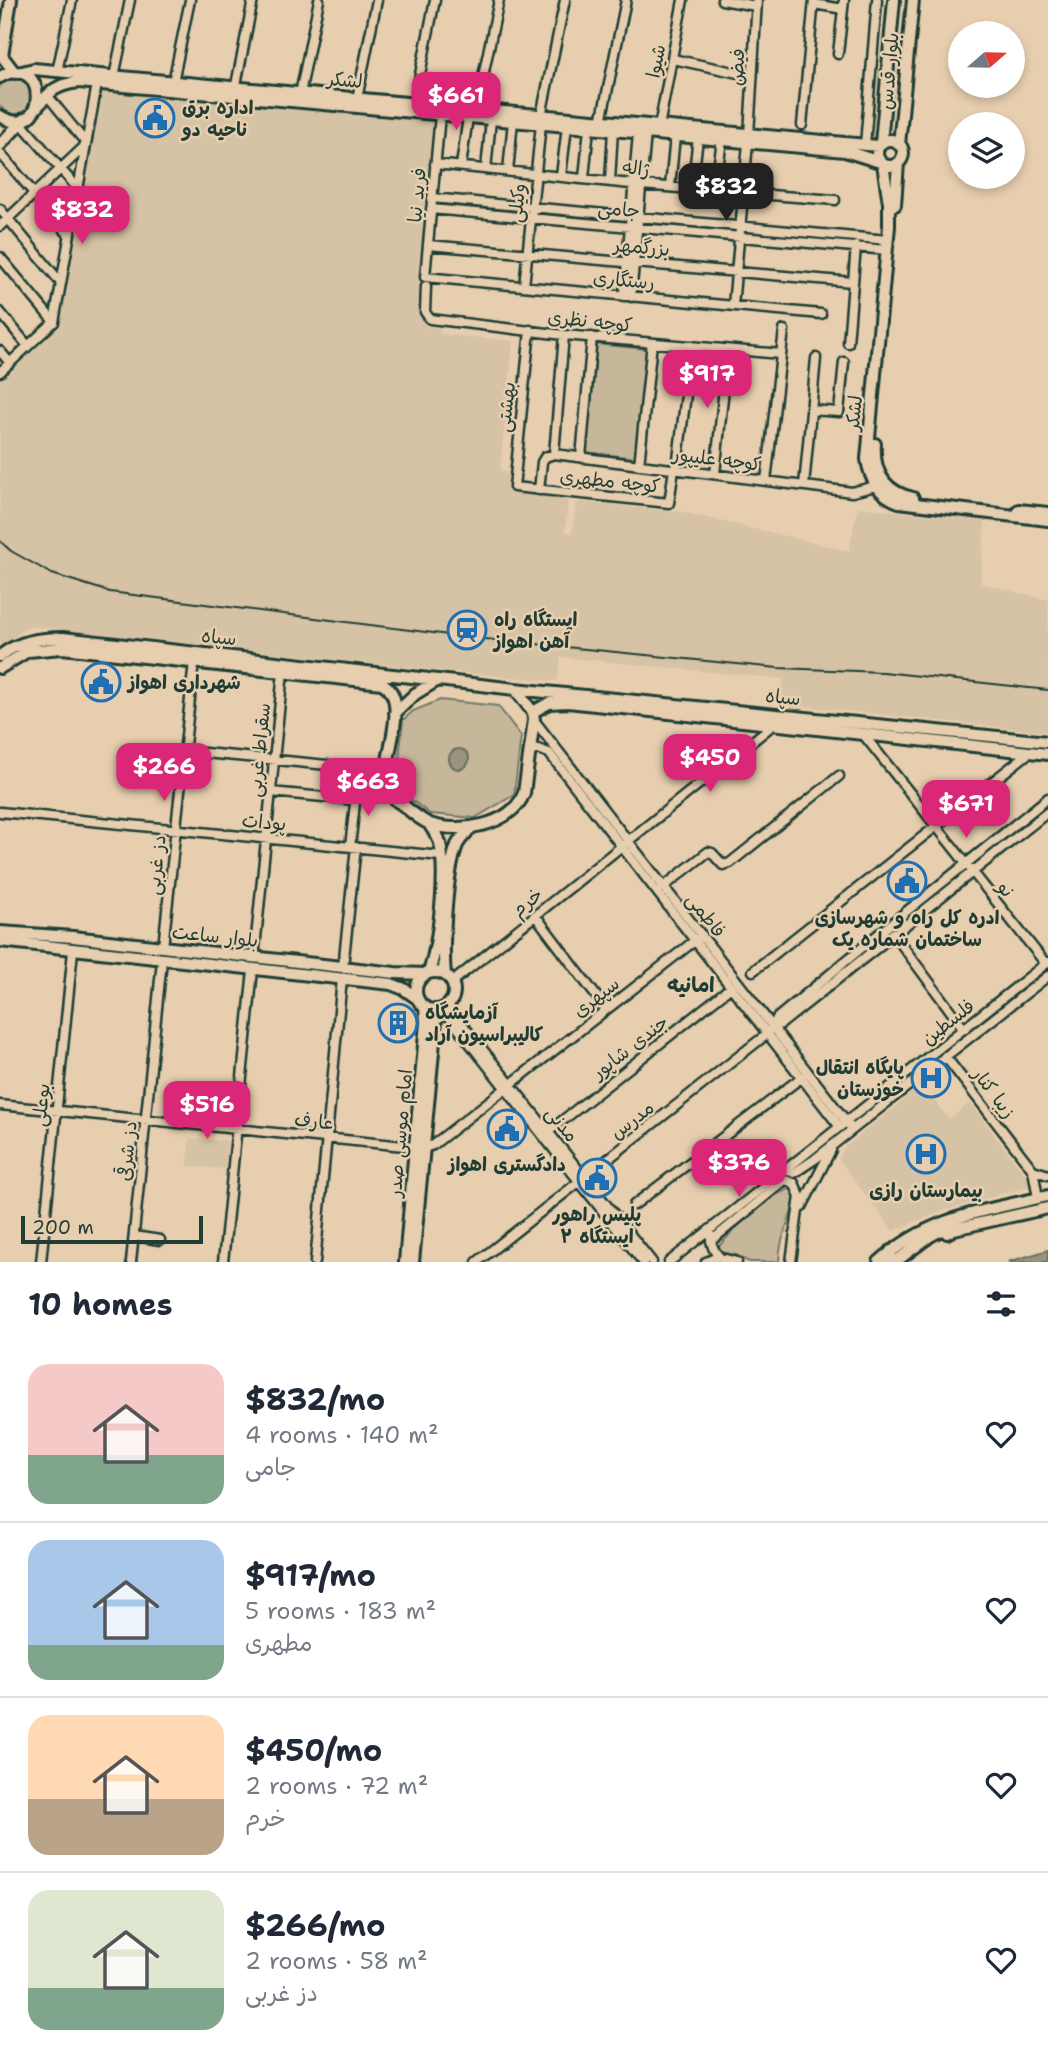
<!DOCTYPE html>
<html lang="en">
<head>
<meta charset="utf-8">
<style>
	:root { --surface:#fff; --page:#f2f2f3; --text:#1f2937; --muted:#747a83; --line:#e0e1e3; --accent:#db2777 }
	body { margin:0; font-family:"Shantell Sans","Playpen Sans Arabic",sans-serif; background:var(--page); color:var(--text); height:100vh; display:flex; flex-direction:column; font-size:26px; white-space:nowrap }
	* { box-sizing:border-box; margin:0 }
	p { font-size:23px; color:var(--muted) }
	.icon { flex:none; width:38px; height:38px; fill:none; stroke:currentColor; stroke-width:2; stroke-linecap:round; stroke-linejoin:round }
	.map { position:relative; height:1262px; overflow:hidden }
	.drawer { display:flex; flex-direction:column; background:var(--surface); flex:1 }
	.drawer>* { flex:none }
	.needle { width:46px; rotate:70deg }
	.buttons { position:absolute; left:948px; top:21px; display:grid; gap:14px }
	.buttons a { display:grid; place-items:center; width:77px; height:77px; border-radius:50%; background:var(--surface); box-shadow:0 4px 10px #0003; font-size:35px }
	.scale { position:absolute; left:21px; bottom:18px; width:182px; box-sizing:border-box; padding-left:7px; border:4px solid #1f3d34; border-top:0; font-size:19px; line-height:24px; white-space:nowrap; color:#1f3d34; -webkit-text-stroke:5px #e7ceaf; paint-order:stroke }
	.price { position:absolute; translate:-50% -60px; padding:0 16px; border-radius:14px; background:var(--accent); color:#fff; font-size:23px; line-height:46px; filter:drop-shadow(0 2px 4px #0008) }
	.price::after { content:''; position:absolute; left:50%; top:42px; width:21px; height:16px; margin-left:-10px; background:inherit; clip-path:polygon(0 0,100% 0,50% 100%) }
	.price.on { background:#222; color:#fff }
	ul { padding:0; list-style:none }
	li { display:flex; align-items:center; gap:21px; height:175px; padding:0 28px }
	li+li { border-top:2px solid var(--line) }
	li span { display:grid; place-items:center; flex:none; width:196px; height:140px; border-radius:21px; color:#555 }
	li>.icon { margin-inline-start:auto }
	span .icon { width:84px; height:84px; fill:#fffc; stroke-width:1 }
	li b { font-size:30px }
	h2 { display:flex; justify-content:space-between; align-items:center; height:84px; padding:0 28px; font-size:30px }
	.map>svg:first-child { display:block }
	.built { fill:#d6c2a4 }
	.green { fill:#c6b69a; stroke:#727a67; stroke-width:2 }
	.water { fill:#98947f; stroke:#687161; stroke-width:2 }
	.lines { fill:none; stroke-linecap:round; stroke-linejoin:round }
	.minor-casing { stroke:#1f3d34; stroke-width:13 }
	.major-casing { stroke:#1f3d34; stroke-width:16 }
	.minor { stroke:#e7ceaf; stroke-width:8 }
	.major { stroke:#e7ceaf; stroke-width:10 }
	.rail { stroke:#1f3d34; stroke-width:2 }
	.labels { text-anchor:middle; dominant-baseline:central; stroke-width:5; stroke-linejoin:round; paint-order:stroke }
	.street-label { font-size:19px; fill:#1f3d34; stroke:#e7ceaf }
	.poi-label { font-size:19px; font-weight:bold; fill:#1f3d34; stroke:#e7ceaf; text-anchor:start }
	.neighbourhood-label { font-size:21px; font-weight:bold; fill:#1f3d34; stroke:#e7ceaf }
</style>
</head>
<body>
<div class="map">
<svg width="1048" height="1262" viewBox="0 0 1048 1262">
	<rect width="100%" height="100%" fill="#e7ceaf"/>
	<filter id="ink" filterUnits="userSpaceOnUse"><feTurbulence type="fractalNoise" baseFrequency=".0143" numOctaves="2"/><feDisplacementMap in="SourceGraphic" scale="14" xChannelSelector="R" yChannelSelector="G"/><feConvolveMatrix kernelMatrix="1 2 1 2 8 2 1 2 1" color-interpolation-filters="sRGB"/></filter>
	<g filter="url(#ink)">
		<path class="built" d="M100 88 436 117 418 316 427 317 426 326 440 328V334L513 341 500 470 511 476 514 487 568 500 565 532 572 533 576 505 580 502 682 512 849 551 858 507 985 521 980 583 1048 600V732L782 704 783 679 561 657 557 681 434 670 28 626 0 648V378L57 325Z
			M922 1085 949 1119 970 1103 1033 1185 940 1212 893 1231 839 1160 844 1148Z
			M189 1138 228 1141 225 1169 188 1166Z"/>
		<path class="green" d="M-3 96a18 18 0 1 1 36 0a18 18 0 1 1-36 0Z
			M595 344 647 349 636 458 584 452Z
			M440 700 498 706 521 736 514 795 475 818 430 814 396 788 403 720 413 711Z
			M792 1188C795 1193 796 1192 795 1199 791 1221 779 1238 779 1262H749L736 1255 721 1252 718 1247C739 1225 762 1197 792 1188Z"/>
		<path class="water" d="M449 759a10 10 0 1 1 20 0a10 10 0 1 1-20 0Z
			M1048 1250V1262H1008Z"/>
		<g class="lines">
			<defs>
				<path id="minor" d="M722 0 756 6
					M814 4 843 9
					M838 54 844 0
					M673 59 752 76
					M57 72 72 0
					M114 77 130 0
					M173 82 190 0
					M235 90 253 0
					M300 94 319 0
					M47 95 86 143
					M357 99 377 0
					M414 104 435 0
					M476 110 499 0
					M440 115 425 277 821 314
					M541 116 565 0
					M601 122 626 0
					M21 123 78 189
					M802 125 814 0
					M659 127 683 0
					M749 135 757 0
					M865 145 877 0
					M0 153 69 235
					M435 164 641 185 835 200
					M461 166 468 117
					M486 169 491 120
					M508 171 513 121
					M561 176 567 126
					M584 178 589 128
					M610 181 613 130
					M670 187 675 136
					M692 188 698 138
					M715 190 722 140
					M432 198 888 240
					M0 209 61 283
					M431 209 887 250
					M0 226 86 145
					M428 245 853 282
					M0 257 54 322
					M426 286 425 312 430 319 564 335 781 354
					M524 286 541 124
					M624 296 638 133
					M631 297 646 133
					M733 306 748 143
					M0 312 28 346
					M530 330 514 487 669 503 674 469 678 459 692 346
					M848 343 856 246
					M0 351 10 363
					M0 372 54 322 97 84
					M811 410 839 412 844 362
					M554 454 852 492 876 486
					M554 454 564 335
					M581 457 592 337
					M639 465 652 343
					M715 474 728 350
					M766 481 784 330
					M804 486 816 358
					M539 490 542 462 545 457 554 454
					M534 720 852 1129
					M863 734 1046 964
					M184 751 388 771
					M530 752 538 749 549 753 840 1127
					M271 792 355 800
					M0 812 441 856
					M350 847 357 786
					M662 888 708 852 712 853 723 865 730 863 839 776
					M535 915 606 1009
					M893 933 964 1029
					M163 947 194 662
					M254 958 283 672
					M343 967 356 847
					M753 971 1030 752
					M451 983 774 724
					M447 1005 652 1262
					M442 1008 643 1262
					M773 1027 781 1024 1048 812
					M945 1056 1033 1170 1048 1175
					M0 1105 424 1148 433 1145 702 935
					M548 1132 731 987
					M786 1170 794 1173 815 1159 1048 976
					M1033 1170 1038 1198
					M774 1180H785L794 1183 800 1196 791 1262
					M634 1205 802 1077
					M802 1207 831 1150
					M134 1236 160 1240
					M711 1236C711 1248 716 1256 726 1262
					M711 1241 785 1180
					M41 1262 73 951
					M131 1262 162 960
					M223 1262 253 970
					M315 1262 342 979
					M477 1262 762 1038 773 1027 777 1018 887 927 1048 798
					M669 1262 1048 962
					M706 1262 718 1257 737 1262"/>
				<path id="major" d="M11 0 2 56 15 73
					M18 73 34 69 878 146
					M0 77C50 50 48 145 0 116
					M33 112C49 93 53 85 79 82L845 151 880 162
					M877 153a13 13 0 1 1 26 0a13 13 0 1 1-26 0Z
					M881 143 894 0
					M0 145 24 119
					M899 145 913 0
					M883 164 889 203V226L867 459C870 480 879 495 899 502L1048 520
					M895 205 898 163
					M875 444C873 472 885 492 913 498
					M1019 510 1048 513
					M0 656C19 641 40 638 63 638L438 680
					M0 668 28 651 62 648 382 683C414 701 378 763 388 790 391 797 397 801 403 805 411 812 420 820 430 824 459 834 512 826 524 793L534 720 533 712 515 689 438 680 415 694 395 713
					M515 689 1048 742
					M533 712 549 703 568 702 1048 754
					M0 932 73 937 395 973 426 974
					M0 941 391 984 404 989 418 999
					M416 991a19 19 0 1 1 38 0a19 19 0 1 1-38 0Z
					M429 973C439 941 447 876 440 843 438 836 433 830 429 824
					M445 975C442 945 446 873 457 845 460 839 466 833 471 828
					M947 1233 954 1229 1048 1208
					M891 1251 890 1260 895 1262 930 1236 950 1225
					M405 1262 426 1022 425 1007
					M413 1262 437 1010
					M879 1262C930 1216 984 1211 1048 1196"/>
			</defs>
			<use href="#minor" class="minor-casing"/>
			<use href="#major" class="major-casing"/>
			<use href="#minor" class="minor"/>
			<use href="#major" class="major"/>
			<path class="rail" d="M0 541 11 551 52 574 110 592 465 637 778 668 883 672 1048 690"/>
		</g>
	</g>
	<defs>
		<symbol id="civic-ring" viewBox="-11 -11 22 22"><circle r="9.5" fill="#e7ceaf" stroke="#1f6fb2" stroke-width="1.5"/><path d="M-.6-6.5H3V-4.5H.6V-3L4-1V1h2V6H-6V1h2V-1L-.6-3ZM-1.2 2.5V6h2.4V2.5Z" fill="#1f6fb2"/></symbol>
		<symbol id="station-ring" viewBox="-11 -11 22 22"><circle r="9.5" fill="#e7ceaf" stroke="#1f6fb2" stroke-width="1.5"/><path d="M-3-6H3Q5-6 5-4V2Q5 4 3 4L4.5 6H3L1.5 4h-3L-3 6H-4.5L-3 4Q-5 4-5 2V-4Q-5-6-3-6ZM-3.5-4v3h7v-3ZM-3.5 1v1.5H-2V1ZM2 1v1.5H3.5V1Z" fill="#1f6fb2"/></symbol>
		<symbol id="building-ring" viewBox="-11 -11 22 22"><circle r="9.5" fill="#e7ceaf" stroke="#1f6fb2" stroke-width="1.5"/><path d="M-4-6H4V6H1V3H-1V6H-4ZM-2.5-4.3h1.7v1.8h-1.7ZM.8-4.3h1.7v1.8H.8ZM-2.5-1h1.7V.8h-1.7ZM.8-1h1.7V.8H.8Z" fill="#1f6fb2"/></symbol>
		<symbol id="hospital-ring" viewBox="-11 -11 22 22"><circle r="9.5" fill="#e7ceaf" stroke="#1f6fb2" stroke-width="1.5"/><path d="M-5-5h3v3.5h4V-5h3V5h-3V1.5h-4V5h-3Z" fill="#1f6fb2"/></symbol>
	</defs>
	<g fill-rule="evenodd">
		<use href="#civic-ring" x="133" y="96" width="44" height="44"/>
		<use href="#station-ring" x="445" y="608" width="44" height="44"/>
		<use href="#civic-ring" x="79" y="660" width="44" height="44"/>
		<use href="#civic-ring" x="885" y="859" width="44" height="44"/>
		<use href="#building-ring" x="376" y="1001" width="44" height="44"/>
		<use href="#hospital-ring" x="909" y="1056" width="44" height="44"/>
		<use href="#civic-ring" x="485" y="1107" width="44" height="44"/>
		<use href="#hospital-ring" x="904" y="1132" width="44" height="44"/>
		<use href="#civic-ring" x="575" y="1156" width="44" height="44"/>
	</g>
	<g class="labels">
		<g class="street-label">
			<text transform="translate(656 61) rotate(-79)">شیوا</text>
			<text transform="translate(737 67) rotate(-87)">فیض</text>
			<text transform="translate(889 71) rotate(-85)">بلوار قدس</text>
			<text transform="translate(345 80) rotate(5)">لشکر</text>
			<text transform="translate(636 168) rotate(6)">ژاله</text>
			<text transform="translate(417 195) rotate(-85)">فرید نیا</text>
			<text transform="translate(517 203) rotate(-84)">وکیلی</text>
			<text transform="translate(619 209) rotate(5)">جامی</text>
			<text transform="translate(642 247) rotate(5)">بزرگمهر</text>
			<text transform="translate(624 280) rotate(5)">رستگاری</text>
			<text transform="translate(590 321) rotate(6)">کوچه نظری</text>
			<text transform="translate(506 407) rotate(-84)">بهشتی</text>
			<text transform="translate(854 413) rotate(-84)">لشکر</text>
			<text transform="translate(717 459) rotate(7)">کوچه علیپور</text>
			<text transform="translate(610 481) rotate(6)">کوچه مطهری</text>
			<text transform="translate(219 637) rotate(6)">سپاه</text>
			<text transform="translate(783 697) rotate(6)">سپاه</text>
			<text transform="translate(259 750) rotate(-84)">سقراط غربی</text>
			<text transform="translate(264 822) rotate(5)">پودات</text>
			<text transform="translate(156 865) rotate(-84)">دز غربی</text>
			<text transform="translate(1006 889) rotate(52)">نو</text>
			<text transform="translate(527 902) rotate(-39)">خرم</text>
			<text transform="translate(706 915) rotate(52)">فاطمی</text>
			<text transform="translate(215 936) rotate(6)">بلوار ساعت</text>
			<text transform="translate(596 997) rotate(-38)">سپهری</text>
			<text transform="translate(948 1022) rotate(-38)">فلسطین</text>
			<text transform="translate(630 1047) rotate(-38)">جندی شاپور</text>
			<text transform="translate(994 1093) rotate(53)">زیبا کنار</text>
			<text transform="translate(41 1105) rotate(-84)">بوعلی</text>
			<text transform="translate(632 1120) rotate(-38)">مدرس</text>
			<text transform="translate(314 1121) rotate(6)">عارف</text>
			<text transform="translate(562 1124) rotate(51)">مدنی</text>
			<text transform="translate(400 1133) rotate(-85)">امام موسی صدر</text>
			<text transform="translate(127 1151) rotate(-84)">دز شرقی</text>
		</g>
		<g class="poi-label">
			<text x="182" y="107">اداره برق<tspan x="182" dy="22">ناحیه دو</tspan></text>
			<text x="494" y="619">ایستگاه راه<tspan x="494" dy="22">آهن اهواز</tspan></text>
			<text x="128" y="682">شهرداری اهواز</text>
			<text x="907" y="917" text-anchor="middle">ادره کل راه و شهرسازی<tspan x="907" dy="22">ساختمان شماره یک</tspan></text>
			<text x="425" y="1012">آزمایشگاه<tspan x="425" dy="22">کالیبراسیون آراد</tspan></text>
			<text x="904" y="1067" text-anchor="end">پایگاه انتقال<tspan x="904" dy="22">خوزستان</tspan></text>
			<text x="507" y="1164" text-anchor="middle">دادگستری اهواز</text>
			<text x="926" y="1190" text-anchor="middle">بیمارستان رازی</text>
			<text x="597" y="1214" text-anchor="middle">پلیس راهور<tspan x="597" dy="22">ایستگاه ۲</tspan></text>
		</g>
		<g class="neighbourhood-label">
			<text x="691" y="985">امانیه</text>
		</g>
	</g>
</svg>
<div class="buttons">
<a><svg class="needle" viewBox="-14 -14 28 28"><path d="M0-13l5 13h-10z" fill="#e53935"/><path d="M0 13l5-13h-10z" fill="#747a83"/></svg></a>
<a><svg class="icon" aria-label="layers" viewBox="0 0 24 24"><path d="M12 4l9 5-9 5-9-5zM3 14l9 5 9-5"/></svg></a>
</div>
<div class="scale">200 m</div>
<b class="price" style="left:456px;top:132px">$661</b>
<b class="price on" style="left:726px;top:223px">$832</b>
<b class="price" style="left:82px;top:246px">$832</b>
<b class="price" style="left:707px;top:410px">$917</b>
<b class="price" style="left:710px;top:794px">$450</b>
<b class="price" style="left:164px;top:803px">$266</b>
<b class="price" style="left:368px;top:818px">$663</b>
<b class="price" style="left:966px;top:840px">$671</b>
<b class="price" style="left:207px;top:1141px">$516</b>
<b class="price" style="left:739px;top:1199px">$376</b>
</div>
<section class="drawer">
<h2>10 homes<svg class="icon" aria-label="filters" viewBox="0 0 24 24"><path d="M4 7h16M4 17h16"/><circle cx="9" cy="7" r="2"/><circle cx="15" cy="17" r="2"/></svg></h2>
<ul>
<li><span style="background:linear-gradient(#f6c9c9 65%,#7fa58c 0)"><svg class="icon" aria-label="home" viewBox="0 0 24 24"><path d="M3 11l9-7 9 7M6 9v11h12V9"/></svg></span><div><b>$832/mo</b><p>4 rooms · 140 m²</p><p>جامی</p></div><svg class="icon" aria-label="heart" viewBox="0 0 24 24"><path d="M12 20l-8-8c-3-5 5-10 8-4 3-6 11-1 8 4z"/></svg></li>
<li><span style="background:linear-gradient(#a9c7e8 75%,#7fa58c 0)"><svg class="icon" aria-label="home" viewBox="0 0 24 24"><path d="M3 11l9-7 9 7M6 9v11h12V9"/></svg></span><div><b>$917/mo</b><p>5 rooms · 183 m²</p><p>مطهری</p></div><svg class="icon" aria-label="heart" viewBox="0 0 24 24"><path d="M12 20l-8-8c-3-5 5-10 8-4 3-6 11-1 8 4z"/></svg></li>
<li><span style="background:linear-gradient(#ffd9b3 60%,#b9a48a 0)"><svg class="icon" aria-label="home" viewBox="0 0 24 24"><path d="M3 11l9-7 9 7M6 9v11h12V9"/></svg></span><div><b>$450/mo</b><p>2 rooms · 72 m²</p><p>خرم</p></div><svg class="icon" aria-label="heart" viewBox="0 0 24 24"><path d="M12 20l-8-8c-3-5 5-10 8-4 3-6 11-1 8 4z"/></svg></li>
<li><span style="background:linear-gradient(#dfe7d0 70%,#7fa58c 0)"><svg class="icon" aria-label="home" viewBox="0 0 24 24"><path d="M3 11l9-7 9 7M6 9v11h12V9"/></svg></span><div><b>$266/mo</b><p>2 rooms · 58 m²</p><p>دز غربی</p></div><svg class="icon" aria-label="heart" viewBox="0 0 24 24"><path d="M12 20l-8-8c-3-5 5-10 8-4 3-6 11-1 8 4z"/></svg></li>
</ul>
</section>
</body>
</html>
